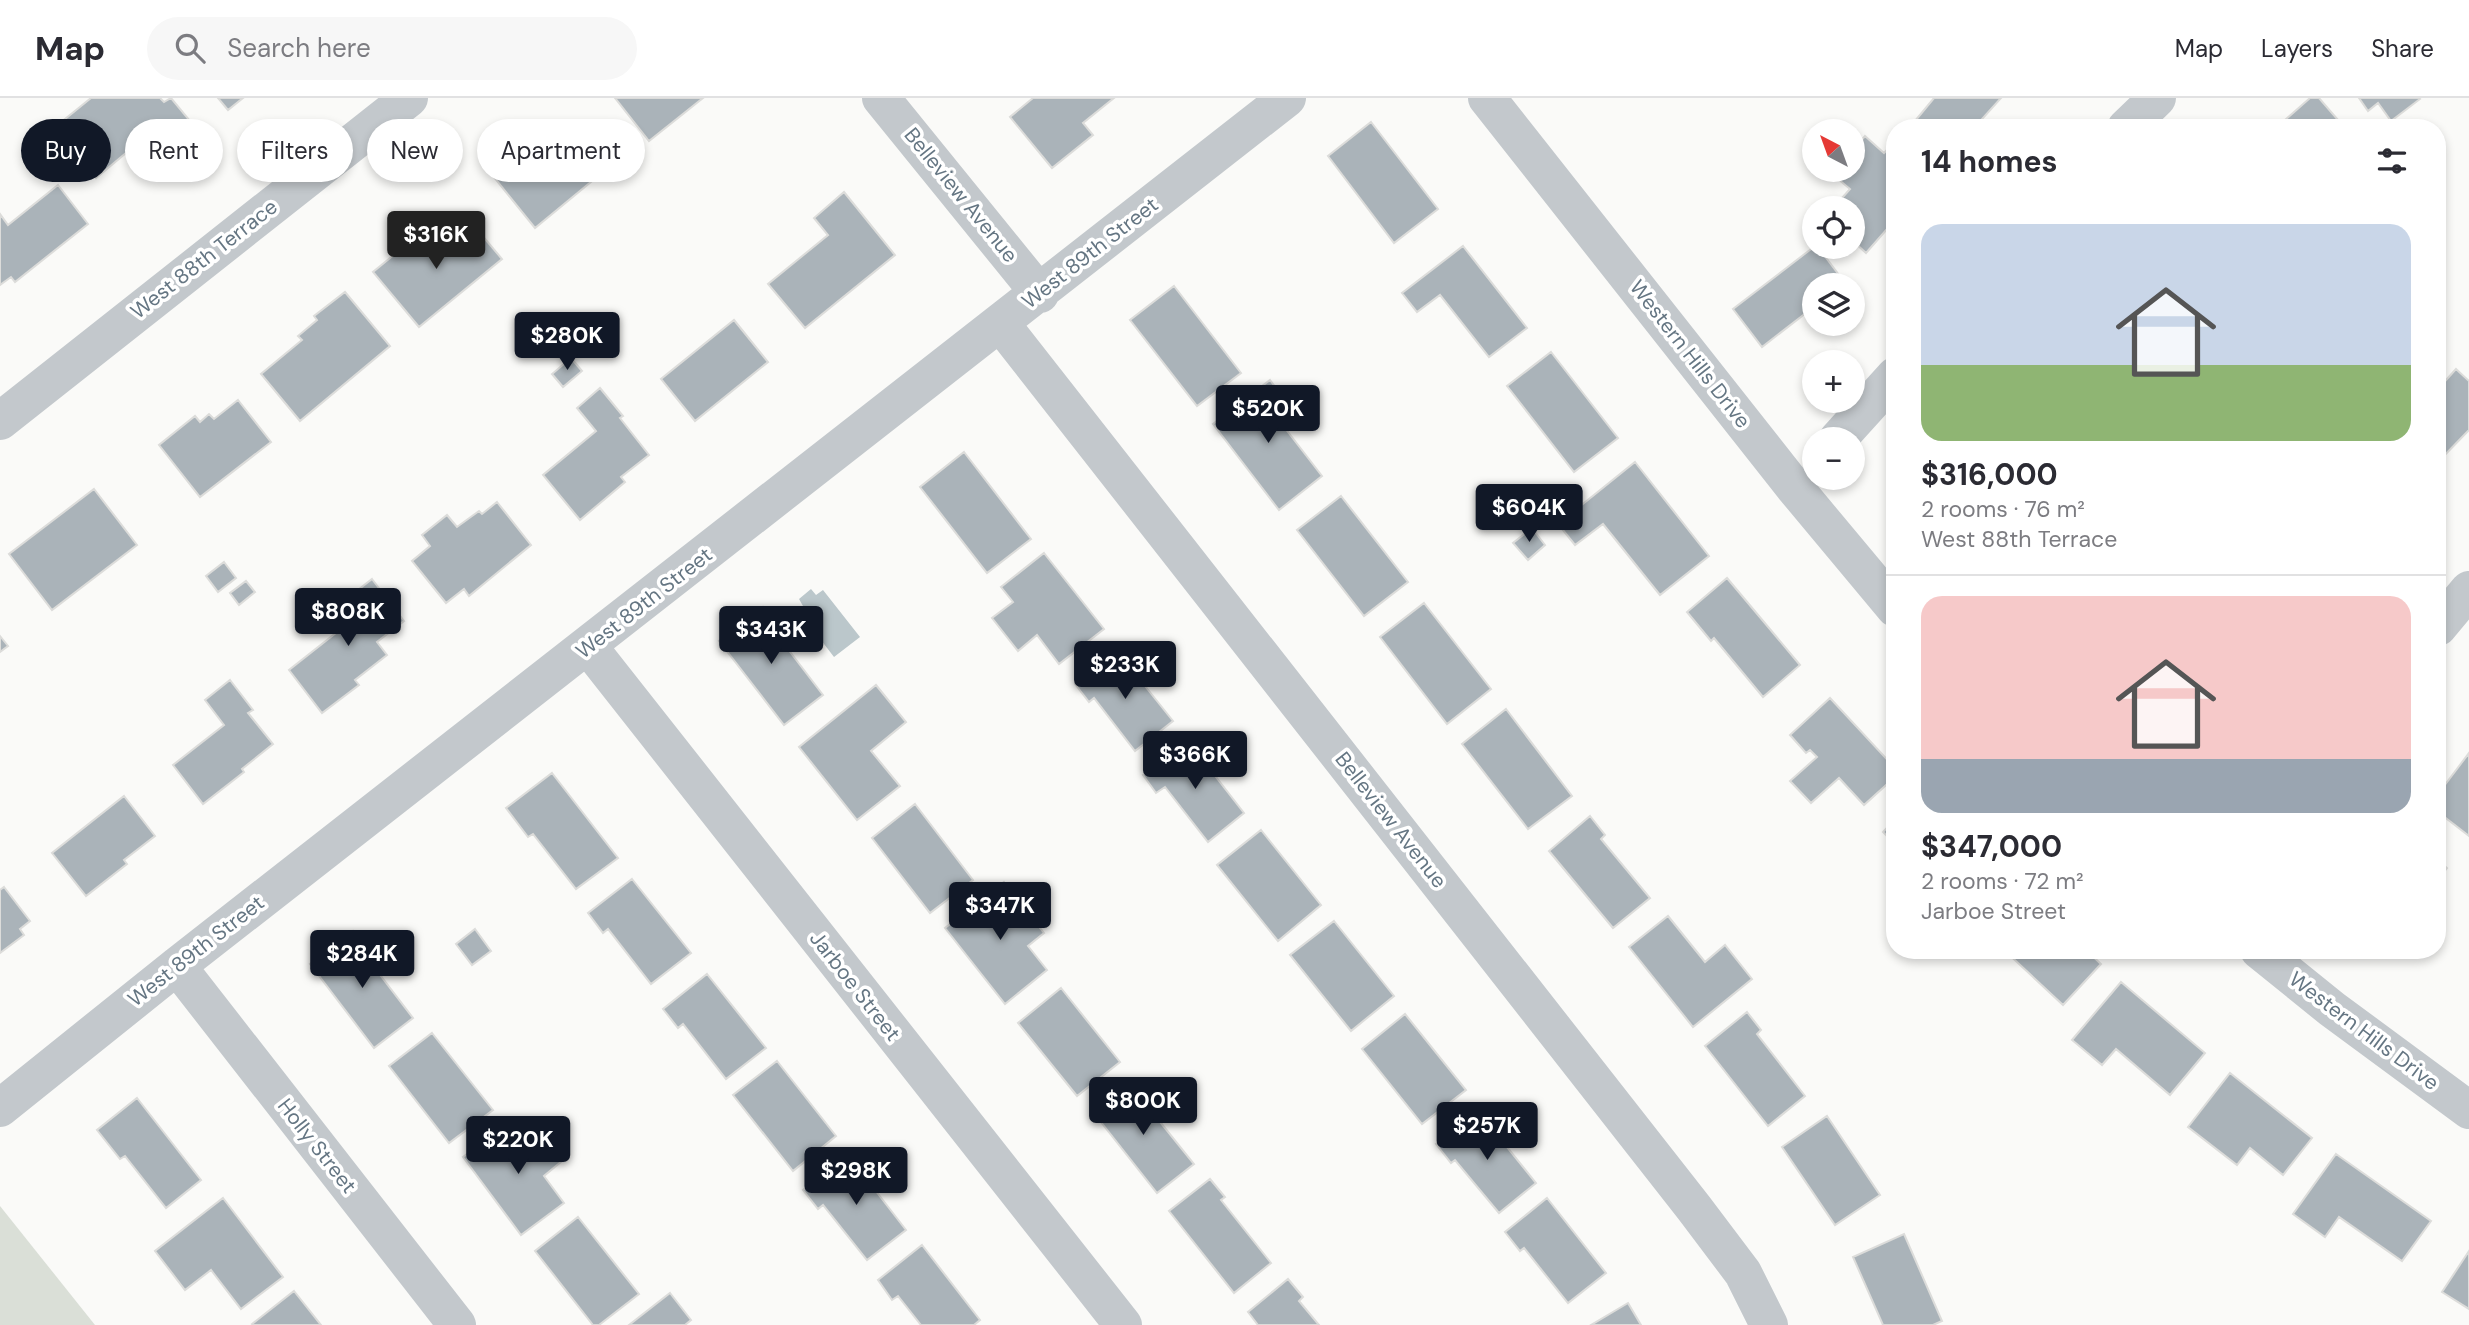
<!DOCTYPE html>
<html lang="en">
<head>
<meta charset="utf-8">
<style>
	:root { --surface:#fff; --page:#f7f7f7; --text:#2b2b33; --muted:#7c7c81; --line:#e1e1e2; --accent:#111827 }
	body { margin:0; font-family:"DM Sans",sans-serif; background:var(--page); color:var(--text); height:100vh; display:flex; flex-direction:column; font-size:26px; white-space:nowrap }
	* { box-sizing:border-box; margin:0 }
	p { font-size:23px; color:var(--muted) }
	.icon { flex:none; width:38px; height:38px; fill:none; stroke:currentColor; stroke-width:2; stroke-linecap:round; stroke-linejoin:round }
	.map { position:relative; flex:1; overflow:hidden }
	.details { position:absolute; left:1886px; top:21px; width:560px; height:840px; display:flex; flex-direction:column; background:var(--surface); border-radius:28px; box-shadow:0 4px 10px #0003 }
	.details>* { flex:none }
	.hud { position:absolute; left:21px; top:21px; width:665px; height:63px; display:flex; gap:14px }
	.needle { width:46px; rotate:319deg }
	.tools { position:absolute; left:1802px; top:21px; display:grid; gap:14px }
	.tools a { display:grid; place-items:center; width:63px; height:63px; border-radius:50%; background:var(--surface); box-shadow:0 4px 10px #0003; font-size:35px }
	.price { position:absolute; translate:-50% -60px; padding:0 16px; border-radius:7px; background:var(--accent); color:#fff; font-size:23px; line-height:46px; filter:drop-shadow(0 2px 4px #0008) }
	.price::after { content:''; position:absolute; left:50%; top:42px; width:21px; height:16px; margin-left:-10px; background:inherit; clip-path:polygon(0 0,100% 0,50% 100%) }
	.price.on { background:#222; color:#fff }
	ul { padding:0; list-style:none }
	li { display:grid; align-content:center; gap:14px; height:371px; padding:0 35px }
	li+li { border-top:2px solid var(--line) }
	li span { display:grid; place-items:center; height:217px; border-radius:21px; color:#555 }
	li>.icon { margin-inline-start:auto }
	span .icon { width:126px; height:126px; fill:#fffc; stroke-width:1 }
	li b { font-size:30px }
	h2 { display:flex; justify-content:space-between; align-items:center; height:84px; padding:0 35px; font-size:30px }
	.pill { padding:0 24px; border-radius:32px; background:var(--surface); box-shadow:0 4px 10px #0003; font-size:24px; line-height:63px }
	.pill.on { background:var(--accent); color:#fff }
	header { display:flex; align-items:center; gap:42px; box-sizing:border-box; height:98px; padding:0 35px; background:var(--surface); border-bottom:2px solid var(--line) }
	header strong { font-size:33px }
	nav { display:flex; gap:38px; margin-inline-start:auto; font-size:24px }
	.search { width:490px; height:63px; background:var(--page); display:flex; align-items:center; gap:18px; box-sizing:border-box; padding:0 24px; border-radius:38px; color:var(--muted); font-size:26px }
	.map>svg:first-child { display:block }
	.green { fill:#dadfd7 }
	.water { fill:#bbc7cb }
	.building { fill:#aab3b9; stroke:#dcdcda; stroke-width:2 }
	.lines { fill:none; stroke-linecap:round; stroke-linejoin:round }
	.minor { stroke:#c3c8cc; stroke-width:38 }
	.labels { text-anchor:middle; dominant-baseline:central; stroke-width:7; stroke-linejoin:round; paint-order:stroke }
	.street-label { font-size:21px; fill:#657683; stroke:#fff }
</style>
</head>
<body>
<header>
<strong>Map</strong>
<div class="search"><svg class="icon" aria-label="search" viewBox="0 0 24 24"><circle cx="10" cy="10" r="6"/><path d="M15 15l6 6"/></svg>Search here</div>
<nav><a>Map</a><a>Layers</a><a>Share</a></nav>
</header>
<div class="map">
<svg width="2469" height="1227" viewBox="0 0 2469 1227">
	<rect width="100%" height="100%" fill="#fafaf8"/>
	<path class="green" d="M0 1108 95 1227H0Z"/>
	<path class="water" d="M811 491 816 497 823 492 860 539 834 559 798 512 803 508 799 501Z"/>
	<path class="building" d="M91 0H160L164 4 171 0 200 35 165 64 144 40 96 80 54 30Z
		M218 0H243L228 12Z
		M615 0H703L649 43Z
		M1033 0H1114L1083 25 1093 37 1052 70 1010 19Z
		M1934 0H2001L1974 30H1923L1915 23Z
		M2310 0H2319L2345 30H2276Z
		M2359 0H2419L2420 1 2391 23 2378 5 2368 13Z
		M1371 24 1438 111 1394 145 1328 58Z
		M579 32 609 69 535 130 493 78 530 49 541 62Z
		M1865 38 1884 55 1895 44V122L1866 155 1853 143V110H1833L1850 91 1832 76 1836 72H1853V52Z
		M58 87 88 126 15 184 11 179 0 187V116L8 127Z
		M844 94 895 157 805 230 768 186 828 137 814 120Z
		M448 126 460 141 475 129 502 161 419 229 373 174 412 142 419 151Z
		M1463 148 1527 230 1489 259 1440 197 1417 214 1402 195Z
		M1815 148 1818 149 1845 185 1842 187H1815V208L1762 249 1733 211Z
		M1174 188 1241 275 1197 308 1130 222Z
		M345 194 390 248 300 323 261 276 302 242 298 238 317 222 314 218Z
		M734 222 768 264 695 323 661 281Z
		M1551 254 1618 340 1574 374 1507 288Z
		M571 260 582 273 563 289 552 276Z
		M2456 271 2469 283V332L2438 364V291Z
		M1270 282 1292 311 1278 321 1322 378 1279 412 1213 326Z
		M600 290 623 318 620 320 649 357 621 379 625 384 580 422 543 377 596 333 577 310Z
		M238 302 271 344 200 399 159 347 195 318 200 324 209 316 214 321Z
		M964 354 1031 441 987 475 920 389Z
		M1635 364 1709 458 1660 497 1603 426 1575 447 1558 426Z
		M94 391 137 447 52 512 9 456Z
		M1341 398 1408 484 1364 518 1297 432Z
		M497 404 531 447 469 498 464 491 446 505 412 463 430 448 422 437 447 417 457 429 479 413 482 416Z
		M1532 430 1545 447 1528 462 1513 445Z
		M1044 455 1104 531 1059 566 1037 537 1018 553 992 520 1013 504 1001 489Z
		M224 464 236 480 218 494 206 478Z
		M1727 480 1800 567 1763 599 1714 540 1711 543 1687 514Z
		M372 481 404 523 377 544 387 557 355 582 359 587 322 615 289 572 351 523 339 507Z
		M246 483 255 494 239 507 230 495Z
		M1424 505 1491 591 1447 626 1380 539Z
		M763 509 786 538 781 542 823 597 784 627 719 543Z
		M0 538 8 548 0 554Z
		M1117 553 1173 623 1135 653 1094 600 1089 604 1075 586Z
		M230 582 253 612 248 615 273 646 242 671 244 674 203 706 173 667 224 627 205 602Z
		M876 587 906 624 871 653 900 688 857 722 799 649Z
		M1830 600 1895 670V679L1864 707 1839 680 1811 705 1790 683 1817 659 1810 652 1806 655 1790 637Z
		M1506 611 1572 698 1528 731 1462 646Z
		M1188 643 1244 715 1208 744 1165 689 1156 695 1143 677Z
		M2469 655V738L2438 714V696Z
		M552 675 618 760 576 791 533 736 528 739 506 710Z
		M124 698 155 738 124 762 127 766 86 798 52 755Z
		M915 706 973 782 930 815 872 740Z
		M1590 718 1605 737 1601 741 1650 800 1613 830 1549 753Z
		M1895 721V746L1883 734Z
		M1261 732 1321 807 1278 843 1217 767Z
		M2438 762 2447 770 2438 781Z
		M632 781 691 855 651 886 608 831 603 835 588 815Z
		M1004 784 1044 835 1028 848 1047 872 1005 906 945 830Z
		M4 789 30 823 20 831 24 837 0 855V792Z
		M1668 818 1705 864 1725 847 1752 881 1693 929 1629 849Z
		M1334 823 1394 898 1351 933 1290 857Z
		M475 831 491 853 472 867 456 846Z
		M353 833 375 862 371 865 413 920 374 950 310 866Z
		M2004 852H2086L2101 866 2063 907Z
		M707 876 766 950 726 981 683 926 678 930 663 911Z
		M2121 884 2205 955 2170 997 2116 951 2102 967 2072 942Z
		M1061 890 1120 964 1077 998 1018 925Z
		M1747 914 1761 932 1757 936 1805 998 1768 1028 1705 948Z
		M1405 916 1466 992 1422 1026 1362 951Z
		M432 935 493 1012 449 1045 389 968Z
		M777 963 836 1038 793 1073 733 997Z
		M2230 975 2312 1040 2283 1077 2250 1050 2237 1067 2188 1029Z
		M1134 982 1148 1000 1144 1004 1194 1066 1157 1095 1093 1014Z
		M137 1000 201 1082 166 1110 125 1058 120 1061 97 1032Z
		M1478 1013 1536 1085 1499 1115 1455 1062 1451 1065 1436 1046Z
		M1827 1018 1880 1097 1835 1127 1782 1049Z
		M506 1027 518 1044 537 1030 562 1063 544 1078 564 1105 521 1137 463 1059Z
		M2336 1056 2431 1123 2402 1163 2339 1119 2325 1139 2293 1116Z
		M848 1057 906 1132 867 1162 823 1107 818 1111 803 1092Z
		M1210 1081 1225 1099 1221 1102 1271 1165 1234 1195 1169 1113Z
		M223 1100 283 1179 241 1211 211 1172 185 1192 155 1153Z
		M1547 1100 1606 1175 1568 1205 1524 1150 1520 1153 1505 1134Z
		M578 1119 639 1196 599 1227H593L535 1153Z
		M1904 1136 1942 1223 1933 1227H1883L1853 1159Z
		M922 1147 980 1222 974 1227H921L898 1198 892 1202 878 1182Z
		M2469 1153V1211L2442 1194Z
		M1288 1181 1303 1199 1299 1203 1319 1227H1258L1248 1214Z
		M294 1193 321 1227H253L252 1226Z
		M670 1195 691 1222 685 1227H629Z
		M1628 1205 1641 1227H1591Z"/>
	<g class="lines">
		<path class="minor" d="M881 0 1040 196
			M1487 0 1794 389 1895 510
			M2126 30 2157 0
			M1001 226 1694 1110 1743 1175 1769 1227
			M0 323 409 0
			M1838 341 1895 278
			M2438 529 2469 492
			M588 548 1123 1227
			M2259 852 2332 911 2469 1012
			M177 868 457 1227
			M0 1010 177 868 1287 0"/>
	</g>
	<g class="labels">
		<g class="street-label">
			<text transform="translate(961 97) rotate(51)">Belleview Avenue</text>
			<text transform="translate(1090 155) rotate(-38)">West 89th Street</text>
			<text transform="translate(204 161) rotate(-38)">West 88th Terrace</text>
			<text transform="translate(1690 256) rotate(52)">Western Hills Drive</text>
			<text transform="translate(644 505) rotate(-38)">West 89th Street</text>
			<text transform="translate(1391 722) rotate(52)">Belleview Avenue</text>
			<text transform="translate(196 853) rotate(-38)">West 89th Street</text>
			<text transform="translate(855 888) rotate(52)">Jarboe Street</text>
			<text transform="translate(2364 933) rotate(37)">Western Hills Drive</text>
			<text transform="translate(317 1048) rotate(52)">Holly Street</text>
		</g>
	</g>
</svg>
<div class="tools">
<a><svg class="needle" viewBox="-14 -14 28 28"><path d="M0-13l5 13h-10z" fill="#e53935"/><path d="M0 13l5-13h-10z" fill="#7c7c81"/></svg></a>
<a><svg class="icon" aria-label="locate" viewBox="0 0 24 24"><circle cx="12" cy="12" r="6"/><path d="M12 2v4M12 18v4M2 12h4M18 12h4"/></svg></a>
<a><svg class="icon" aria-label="layers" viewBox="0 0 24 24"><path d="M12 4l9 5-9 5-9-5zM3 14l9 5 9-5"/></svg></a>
<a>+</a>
<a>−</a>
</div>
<b class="price on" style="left:436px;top:173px">$316K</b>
<b class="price" style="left:567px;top:274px">$280K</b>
<b class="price" style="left:1268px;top:347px">$520K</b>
<b class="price" style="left:1529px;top:446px">$604K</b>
<b class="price" style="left:348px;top:550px">$808K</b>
<b class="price" style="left:771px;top:568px">$343K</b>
<b class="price" style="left:1125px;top:603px">$233K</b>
<b class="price" style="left:1195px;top:693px">$366K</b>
<b class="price" style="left:1000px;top:844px">$347K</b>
<b class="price" style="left:362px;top:892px">$284K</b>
<b class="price" style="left:1143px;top:1039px">$800K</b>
<b class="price" style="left:1487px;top:1064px">$257K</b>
<b class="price" style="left:518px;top:1078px">$220K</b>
<b class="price" style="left:856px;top:1109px">$298K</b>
<div class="hud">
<a class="pill on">Buy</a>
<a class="pill">Rent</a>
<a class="pill">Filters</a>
<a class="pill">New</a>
<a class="pill">Apartment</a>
</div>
<section class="details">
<h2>14 homes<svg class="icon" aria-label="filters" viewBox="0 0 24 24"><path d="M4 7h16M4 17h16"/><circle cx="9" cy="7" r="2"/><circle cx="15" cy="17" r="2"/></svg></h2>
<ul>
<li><span style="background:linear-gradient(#c9d6e8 65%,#8fb573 0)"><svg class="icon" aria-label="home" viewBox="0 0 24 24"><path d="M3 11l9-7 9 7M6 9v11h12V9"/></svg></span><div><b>$316,000</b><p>2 rooms · 76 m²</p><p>West 88th Terrace</p></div></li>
<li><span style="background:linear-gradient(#f6c9c9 75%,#9aa5b1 0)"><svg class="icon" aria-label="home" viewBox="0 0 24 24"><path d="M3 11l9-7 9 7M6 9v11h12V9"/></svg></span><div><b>$347,000</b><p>2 rooms · 72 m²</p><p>Jarboe Street</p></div></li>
</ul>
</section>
</div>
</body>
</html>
